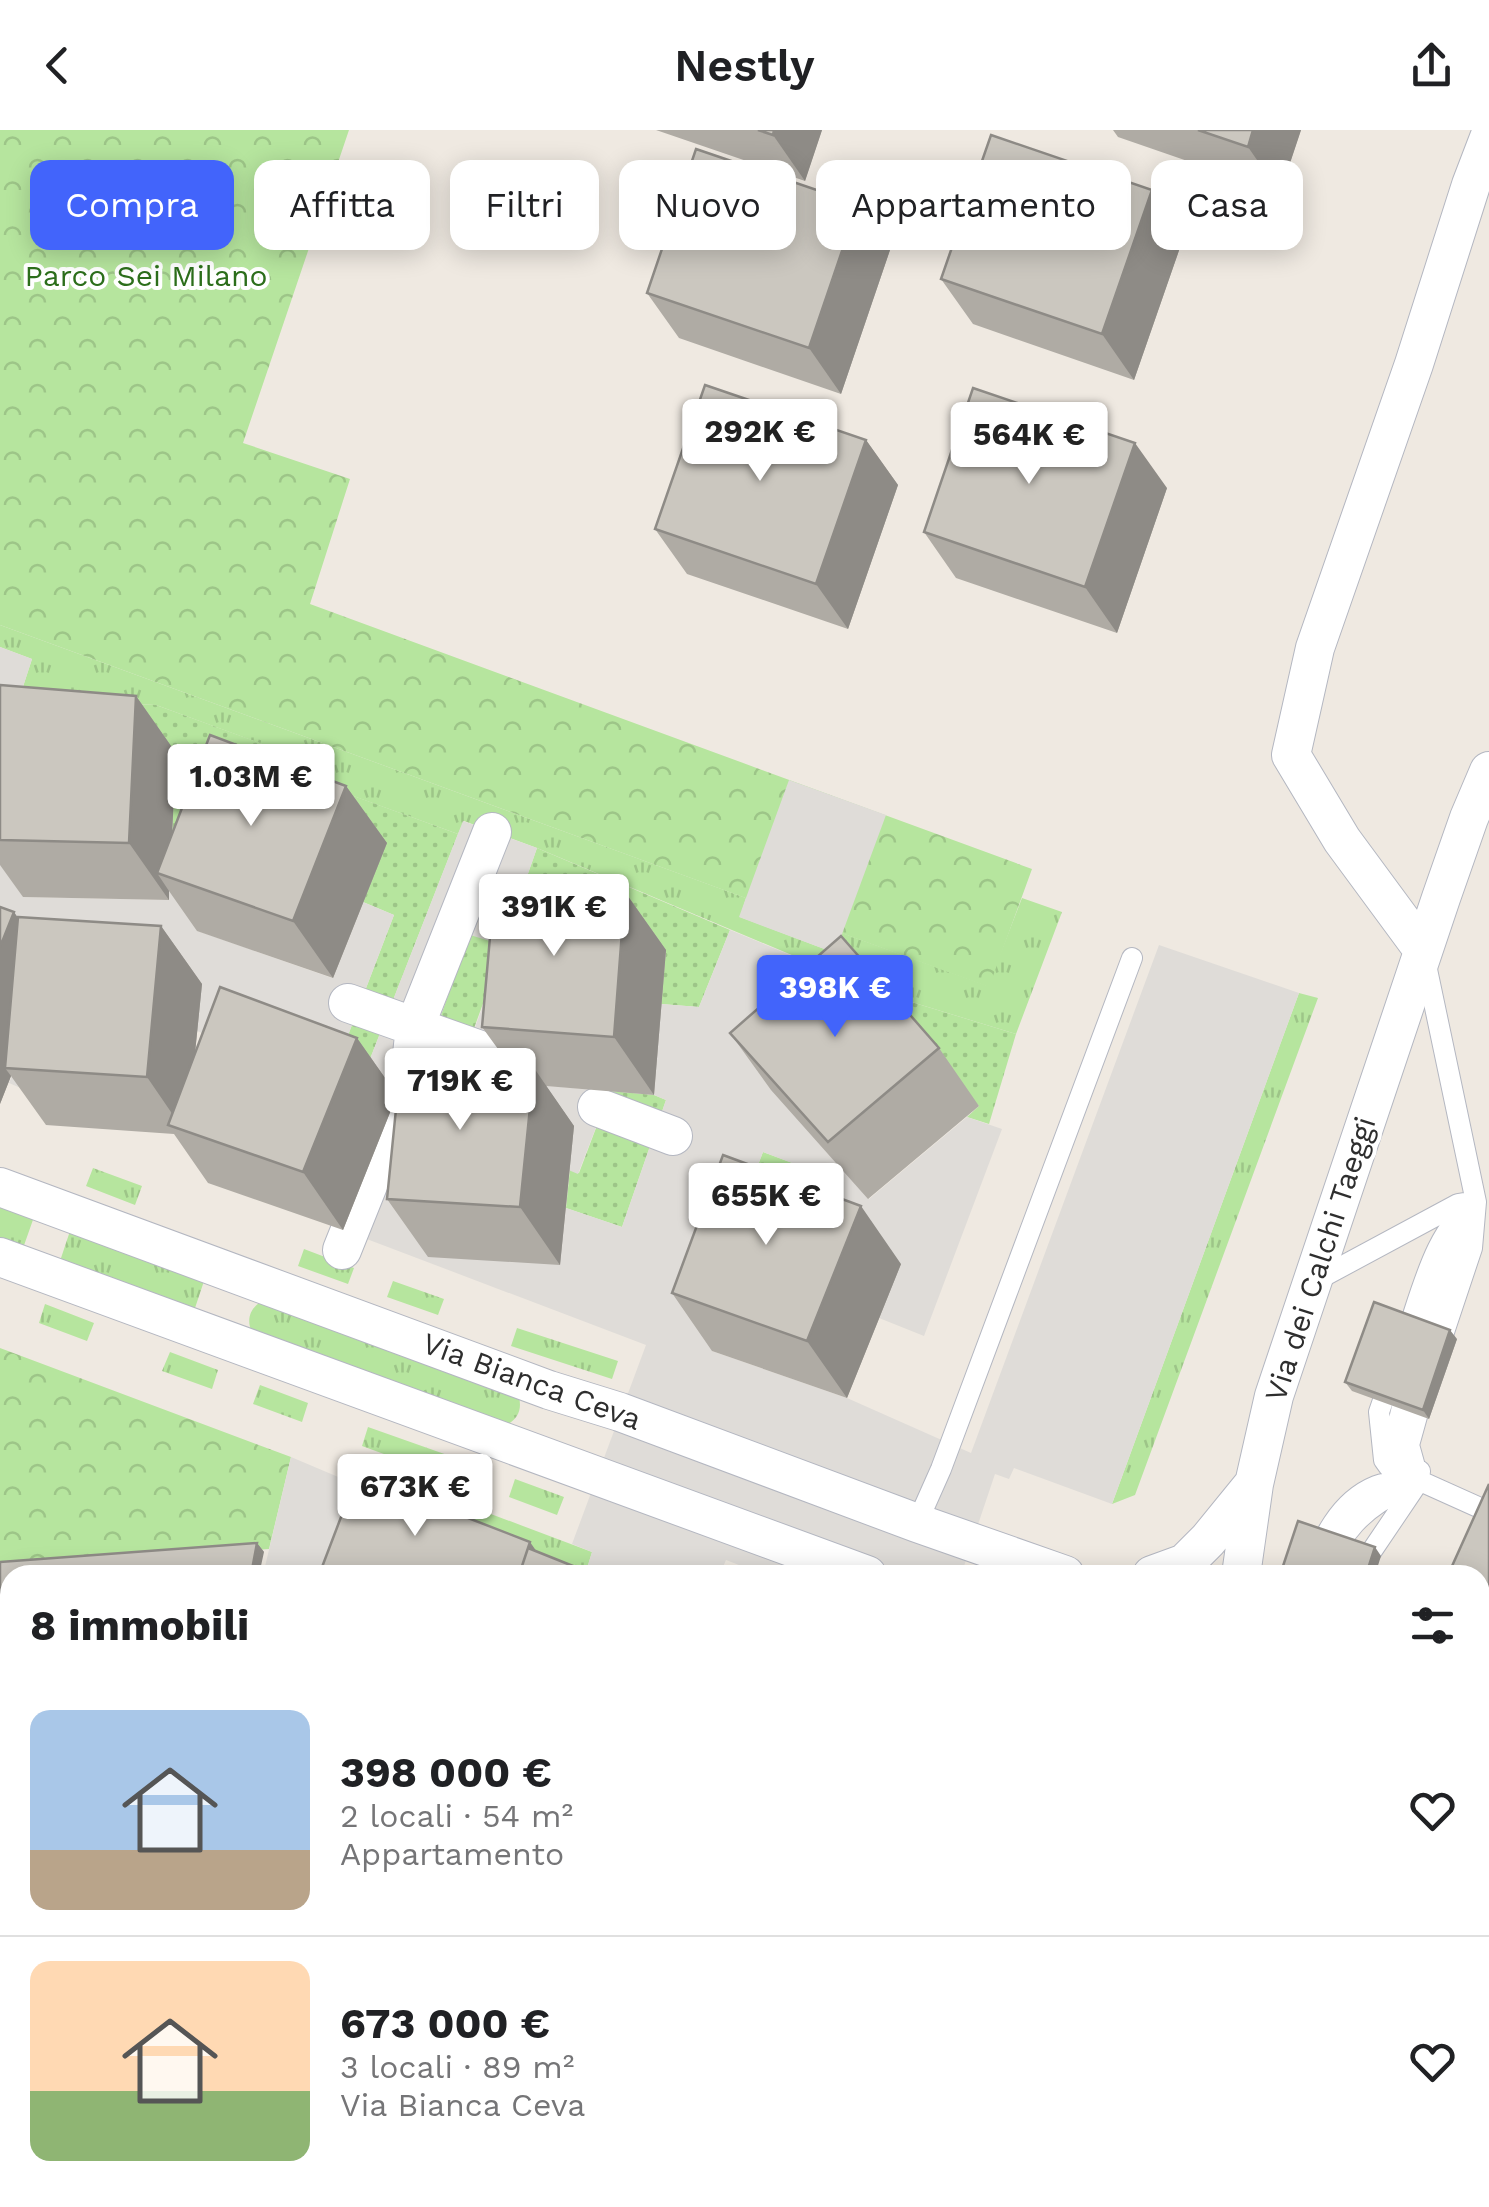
<!DOCTYPE html>
<html lang="it">
<head>
<meta charset="utf-8">
<style>
	:root { --surface:#fff; --page:#f2f2f2; --text:#202124; --muted:#757577; --line:#e0e0e0; --accent:#4264fb }
	body { margin:0; font-family:"Work Sans",sans-serif; background:var(--page); color:var(--text); height:100vh; display:flex; flex-direction:column; font-size:38px; white-space:nowrap }
	* { box-sizing:border-box; margin:0 }
	p { font-size:32px; color:var(--muted) }
	.icon { flex:none; width:55px; height:55px; fill:none; stroke:currentColor; stroke-width:2; stroke-linecap:round; stroke-linejoin:round }
	.map { position:relative; flex:1; overflow:hidden }
	.panel { position:absolute; left:0px; top:1435px; width:1490px; height:642px; display:flex; flex-direction:column; background:var(--surface); border-radius:30px 30px 0 0; box-shadow:0 5px 25px #0003 }
	.panel>* { flex:none }
	.banner { position:absolute; left:30px; top:30px; width:1430px; height:90px; display:flex; gap:20px }
	.price { position:absolute; translate:-50% -85px; padding:0 22px; border-radius:10px; background:#fff; color:#222; font-size:32px; line-height:65px; filter:drop-shadow(0 2px 5px #0008) }
	.price::after { content:''; position:absolute; left:50%; top:60px; width:30px; height:22px; margin-left:-15px; background:inherit; clip-path:polygon(0 0,100% 0,50% 100%) }
	.price.current { background:var(--accent); color:#fff }
	ul { padding:0; list-style:none }
	li { display:flex; align-items:center; gap:30px; height:250px; padding:0 30px }
	li+li { border-top:2px solid var(--line) }
	li span { display:grid; place-items:center; flex:none; width:280px; height:200px; border-radius:20px; color:#555 }
	li>.icon { margin-inline-start:auto }
	span .icon { width:120px; height:120px; fill:#fffc; stroke-width:1 }
	li b { font-size:42px }
	h2 { display:flex; justify-content:space-between; align-items:center; height:120px; padding:0 30px; font-size:42px }
	.pill { padding:0 35px; border-radius:20px; background:var(--surface); box-shadow:0 5px 25px #0003; font-size:35px; line-height:90px }
	.pill.current { background:var(--accent); color:#fff }
	header { display:flex; justify-content:space-between; align-items:center; height:130px; padding:0 30px; background:var(--surface); font-size:45px; font-weight:600 }
	.map>svg:first-child { display:block }
	.grass { fill:url(#grass-tufts) }
	.park { fill:url(#park-crowns) }
	.garden { fill:url(#garden-dots) }
	.plaza { fill:#dfdcd8 }
	.lines { fill:none; stroke-linecap:round; stroke-linejoin:round }
	.lane-casing { stroke:#b4b7c1; stroke-width:22 }
	.street-casing { stroke:#b4b7c1; stroke-width:40 }
	.secondary-casing { stroke:#b4b7c1; stroke-width:58 }
	.lane { stroke:#fff; stroke-width:20 }
	.street { stroke:#fff; stroke-width:38 }
	.secondary { stroke:#fff; stroke-width:55 }
	.wall { fill:#afaba4 }
	.shaded-wall { fill:#8e8b86 }
	.building { fill:#cbc7bf; stroke:#8e8b86; stroke-width:2.5 }
	.labels { text-anchor:middle; dominant-baseline:central; stroke-width:8; stroke-linejoin:round; paint-order:stroke }
	.park-label { font-size:30px; fill:#2c6e1b; stroke:#fff }
	.street-label { font-size:30px; fill:#2e2e2e; stroke:#fff }
</style>
</head>
<body>
<header><svg class="icon" aria-label="back" viewBox="0 0 24 24"><path d="M15 5l-7 7 7 7"/></svg>Nestly<svg class="icon" aria-label="share" viewBox="0 0 24 24"><path d="M12 15V3M7 8l5-5 5 5M5 13v7h14v-7"/></svg></header>
<div class="map">
<svg width="1489" height="2077" viewBox="0 0 1489 2077">
	<defs>
		<pattern id="grass-tufts" width="24" height="20" patternUnits="userSpaceOnUse" patternTransform="scale(2.5)"><rect width="24" height="20" fill="#b6e59e"/><path d="M3 7l-1-3M5 7V3M7 7l1-3M15 17l-1-3M17 17v-4M19 17l1-3" fill="none" stroke="#9dc588"/></pattern>
		<pattern id="park-crowns" width="20" height="18" patternUnits="userSpaceOnUse" patternTransform="scale(2.5)"><rect width="20" height="18" fill="#b6e59e"/><path d="M2 6a3 3 0 1 1 6 0M12 15a3 3 0 1 1 6 0" fill="none" stroke="#9dc588"/></pattern>
		<pattern id="garden-dots" width="8" height="8" patternUnits="userSpaceOnUse" patternTransform="scale(2.5)"><rect width="8" height="8" fill="#b6e59e"/><path d="M2 2h.1M6 6h.1" fill="none" stroke="#9dc588" stroke-width="1.8" stroke-linecap="round"/></pattern>
	</defs>
	<rect width="100%" height="100%" fill="#efe9e1"/>
	<path class="grass" d="M0 495 746 768 740 787 835 823 842 803 988 856 1022 768 1062 782 1016 904 882 863 537 718 464 691 458 704 276 638 284 622 156 575 19 569 32 529 0 517Z
		M1299 863 1318 868 1135 1365 1112 1374Z
		M763 1022 835 1049 815 1101 729 1111Z
		M93 1038 142 1056 135 1075 86 1056Z
		M0 1074 34 1087 22 1121 0 1113Z
		M70 1101 205 1148 193 1184 59 1134Z
		M304 1119 354 1138 348 1154 298 1136Z
		M393 1151 444 1169 438 1185 387 1167Z
		M264 1170 519 1267C522 1280 518 1288 507 1295L251 1200C246 1187 252 1176 264 1170Z
		M45 1174 94 1193 87 1211 39 1193Z
		M517 1198 618 1231 612 1249 511 1216Z
		M170 1222 218 1240 212 1259 162 1241Z
		M260 1255 308 1273 302 1292 253 1274Z
		M368 1297 484 1338 477 1358 362 1316Z
		M345 1329 592 1422 585 1445H580L342 1348Z
		M515 1349 564 1367 557 1385 509 1367Z
		M1480 1873 1489 1877V2062L1480 2058Z"/>
	<path class="park" d="M0 0H349L243 313 350 349 310 474 1032 739 989 857 0 495Z
		M0 1218 291 1327 269 1419 0 1437Z"/>
	<path class="garden" d="M0 568 156 575 285 622 277 638 458 704 361 952 334 942 394 785 363 772 386 714 172 705 176 623Z
		M537 718 730 800 699 877 661 874 666 820 494 843 442 987 393 1019 470 804 503 814Z
		M882 863 1016 904 989 994 967 987 979 976Z
		M610 961 654 965 666 970 622 1097 566 1078 570 1039 579 1043Z"/>
	<path class="plaza" d="M0 517 32 529 19 569 0 568Z
		M789 650 886 685 835 823 739 787Z
		M463 691 537 718 503 815 470 805 393 1018 559 1134 566 1078 622 1097 666 970 654 965 661 874 699 877 730 800 882 863 869 1069 967 987 1002 999 924 1206 879 1188 815 1101 835 1049 763 1022 729 1111 712 1221 847 1268 971 1323 1159 815 1299 863 1112 1374 1014 1338 1009 1349 995 1344 961 1445H736L739 1435 726 1430 720 1444 722 1445H585L592 1422 572 1414 646 1215 343 1100 361 952Z
		M172 705 198 801 332 848 363 772 394 785 334 942 226 913 197 901 48 970 9 953 54 840 0 820V706L23 767 168 770Z
		M495 843 523 954 610 961 578 1044 442 987Z
		M291 1327 376 1363 343 1445H263Z"/>
	<g class="lines">
		<defs>
			<path id="lane" d="M1425 830 1476 1072 1472 1118 1438 1220
				M1313 1152 1458 1074 1464 1073
				M1405 1209C1421 1165 1435 1097 1476 1072
				M1423 1215 1444 1152 1468 1092
				M1390 1250 1379 1282 1384 1330 1389 1337 1489 1382
				M1401 1330C1393 1304 1400 1282 1408 1257
				M1419 1351 1409 1315 1424 1261
				M917 1393 941 1339 1132 828
				M1309 1445C1321 1410 1339 1371 1376 1356 1388 1351 1404 1352 1417 1351
				M1324 1445C1340 1403 1363 1378 1404 1359
				M1361 1445 1367 1428 1419 1351 1420 1341
				M0 1623 10 1624
				M1480 1817 1489 1821
				M0 1953 10 1954
				M1377 2068 1391 2077"/>
			<path id="street" d="M1423 820 1342 710 1291 625 1315 518 1414 234 1471 55 1489 8
				M348 873 480 920
				M597 977 673 1006
				M0 1057 549 1260 620 1282 917 1393 1065 1445
				M342 1120 409 953 415 896 492 702
				M0 1127 867 1445
				M1152 1445 1185 1433 1208 1410 1252 1356
				M1241 1445 1254 1354 1274 1266 1441 768 1469 688 1489 641
				M1173 2077 1176 2068"/>
			<path id="secondary" d="M0 2023H10
				M1010 2068 1134 2077"/>
		</defs>
		<use href="#lane" class="lane-casing"/>
		<use href="#street" class="street-casing"/>
		<use href="#secondary" class="secondary-casing"/>
		<use href="#lane" class="lane"/>
		<use href="#street" class="street"/>
		<use href="#secondary" class="secondary"/>
	</g>
	<path class="wall" d="M656 0H822L805 51Z
		M1113 0H1301L1280 63 1118 7Z
		M1152 60 1184 106 1134 250 973 194 941 149Z
		M858 74 890 120 841 264 679 208 647 163Z
		M866 310 898 355 848 499 687 444 655 399Z
		M1167 358 1117 503 956 448 924 402Z
		M0 555 136 566 176 623 172 703 346 656 387 713 333 848 197 801 169 761V770L23 767 0 735Z
		M625 762 666 820 654 965 546 956 574 996 560 1135 428 1127 387 1069 511 937 482 897Z
		M18 788 161 796 202 854 195 923 357 908 397 965 343 1100 208 1053 174 1004 46 995 11 946 0 974Z
		M730 903 939 918 979 976 868 1069 771 960Z
		M901 1134 847 1268 712 1221 672 1163Z
		M1457 1209 1429 1289 1352 1261 1345 1252Z
		M1489 1354V1775L1480 1771V1445Z
		M257 1413 264 1422 10 1445V1569L0 1570V1432Z
		M0 1636H10V1916H0Z"/>
	<path class="shaded-wall" d="M774 0H822L805 51 773 5Z
		M1253 0H1301L1280 63 1248 17Z
		M1152 60 1184 106 1134 250 1102 204Z
		M858 74 890 120 841 264 809 218Z
		M866 310 898 355 848 499 816 454Z
		M1135 313 1167 358 1117 503 1085 457Z
		M136 566 176 623 170 748 157 743 169 761V770L129 713Z
		M346 656 387 713 333 848 293 791Z
		M625 762 666 820 654 965 614 907Z
		M14 782 54 840 5 938 11 946 0 974V817Z
		M161 796 202 854 187 1002 184 1001 147 947Z
		M357 908 397 965 343 1100 303 1042Z
		M534 938 574 996 560 1135 520 1077Z
		M861 1076 901 1134 847 1268 807 1211Z
		M1450 1200 1457 1209 1429 1289 1423 1280Z
		M530 1412 553 1445H519Z
		M257 1413 264 1422 259 1445H251Z
		M1375 1417 1381 1426 1375 1445H1366Z"/>
	<path class="building" d="M758 0H774L773 5Z
		M1198 0H1253L1248 17Z
		M991 5 1152 60 1102 204 941 149Z
		M696 19 858 74 809 218 647 163Z
		M705 255 866 310 816 454 655 399Z
		M973 258 1135 313 1085 457 924 402Z
		M0 555 136 566 129 713 0 710Z
		M210 605 346 656 293 791 157 743Z
		M495 751 625 762 614 907 482 897Z
		M0 777 14 782 0 817Z
		M18 787 161 796 147 947 5 938Z
		M841 806 939 918 828 1012 730 903Z
		M220 857 357 908 303 1042 168 995Z
		M401 929 534 938 520 1077 387 1069Z
		M723 1025 861 1076 807 1211 672 1163Z
		M1374 1172 1450 1200 1423 1280 1345 1252Z
		M357 1345 530 1412 519 1445H319Z
		M1489 1354V1752L1480 1748V1445H1448Z
		M1298 1391 1375 1417 1366 1445H1280Z
		M257 1413 251 1445H10V1560L0 1561V1432Z
		M528 1418 578 1438 575 1445H546L522 1436Z
		M0 1636H10V1891H0Z"/>
	<g class="labels">
		<g class="park-label">
			<text x="146" y="145">Parco Sei Milano</text>
		</g>
		<g class="street-label">
			<text transform="translate(1320 1129) rotate(-72)">Via dei Calchi Taeggi</text>
			<text transform="translate(532 1251) rotate(20)">Via Bianca Ceva</text>
		</g>
	</g>
</svg>
<b class="price" style="left:760px;top:354px">292K €</b>
<b class="price" style="left:1029px;top:357px">564K €</b>
<b class="price" style="left:251px;top:699px">1.03M €</b>
<b class="price" style="left:554px;top:829px">391K €</b>
<b class="price current" style="left:835px;top:910px">398K €</b>
<b class="price" style="left:460px;top:1003px">719K €</b>
<b class="price" style="left:766px;top:1118px">655K €</b>
<b class="price" style="left:415px;top:1409px">673K €</b>
<div class="banner">
<a class="pill current">Compra</a>
<a class="pill">Affitta</a>
<a class="pill">Filtri</a>
<a class="pill">Nuovo</a>
<a class="pill">Appartamento</a>
<a class="pill">Casa</a>
</div>
<section class="panel">
<h2>8 immobili<svg class="icon" aria-label="filters" viewBox="0 0 24 24"><path d="M4 7h16M4 17h16"/><circle cx="9" cy="7" r="2"/><circle cx="15" cy="17" r="2"/></svg></h2>
<ul>
<li><span style="background:linear-gradient(#a9c7e8 70%,#b9a48a 0)"><svg class="icon" aria-label="home" viewBox="0 0 24 24"><path d="M3 11l9-7 9 7M6 9v11h12V9"/></svg></span><div><b>398 000 €</b><p>2 locali · 54 m²</p><p>Appartamento</p></div><svg class="icon" aria-label="heart" viewBox="0 0 24 24"><path d="M12 20l-8-8c-3-5 5-10 8-4 3-6 11-1 8 4z"/></svg></li>
<li><span style="background:linear-gradient(#ffd9b3 65%,#8fb573 0)"><svg class="icon" aria-label="home" viewBox="0 0 24 24"><path d="M3 11l9-7 9 7M6 9v11h12V9"/></svg></span><div><b>673 000 €</b><p>3 locali · 89 m²</p><p>Via Bianca Ceva</p></div><svg class="icon" aria-label="heart" viewBox="0 0 24 24"><path d="M12 20l-8-8c-3-5 5-10 8-4 3-6 11-1 8 4z"/></svg></li>
</ul>
</section>
</div>
</body>
</html>
